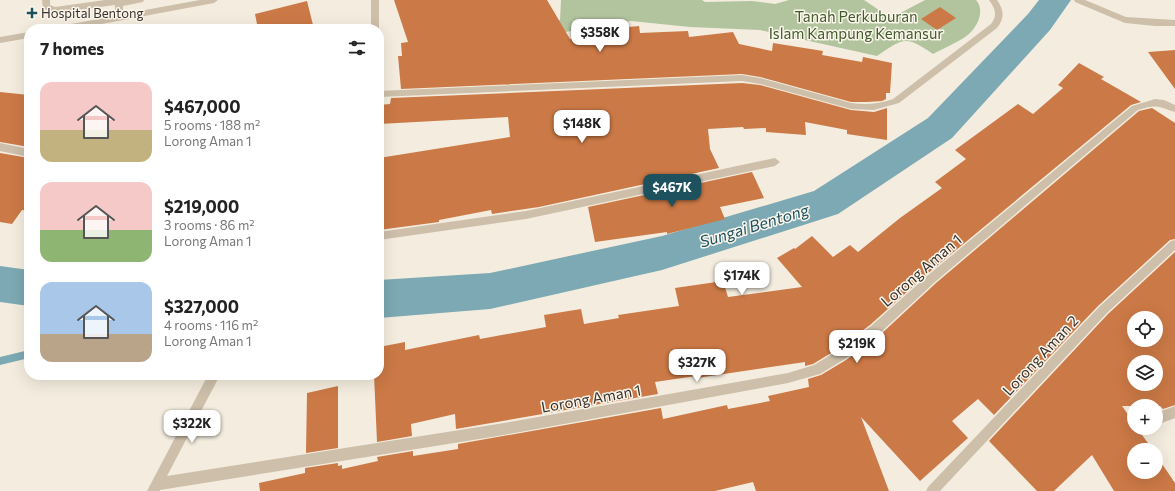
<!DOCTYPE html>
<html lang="en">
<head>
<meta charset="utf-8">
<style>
	:root { --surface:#fff; --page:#f6f6f6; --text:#222; --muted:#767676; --accent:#1d515e }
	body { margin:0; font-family:Commissioner,sans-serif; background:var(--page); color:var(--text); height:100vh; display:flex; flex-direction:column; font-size:15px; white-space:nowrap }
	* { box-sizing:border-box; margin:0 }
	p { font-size:13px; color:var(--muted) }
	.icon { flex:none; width:22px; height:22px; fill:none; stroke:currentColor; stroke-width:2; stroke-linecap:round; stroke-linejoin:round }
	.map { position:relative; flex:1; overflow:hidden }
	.details { position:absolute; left:24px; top:24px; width:360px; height:356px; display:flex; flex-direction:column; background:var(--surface); border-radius:16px; box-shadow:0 4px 16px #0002 }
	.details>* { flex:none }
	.controls { position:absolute; left:1127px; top:311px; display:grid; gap:8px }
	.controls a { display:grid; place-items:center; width:36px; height:36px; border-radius:50%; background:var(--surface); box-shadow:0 4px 16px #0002; font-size:20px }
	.price { position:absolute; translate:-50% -34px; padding:0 9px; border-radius:8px; background:#fff; color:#222; font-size:13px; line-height:26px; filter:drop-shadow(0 1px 2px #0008) }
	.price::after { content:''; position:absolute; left:50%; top:24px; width:12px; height:9px; margin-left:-6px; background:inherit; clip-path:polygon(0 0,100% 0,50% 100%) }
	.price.on { background:var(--accent); color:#fff }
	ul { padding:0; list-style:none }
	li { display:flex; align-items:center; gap:12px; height:100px; padding:0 16px }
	li span { display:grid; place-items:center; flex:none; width:112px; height:80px; border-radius:12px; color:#555 }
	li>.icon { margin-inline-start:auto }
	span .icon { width:48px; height:48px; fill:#fffc; stroke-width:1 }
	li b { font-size:17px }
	h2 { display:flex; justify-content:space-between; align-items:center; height:48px; padding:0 16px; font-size:17px }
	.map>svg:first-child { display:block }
	.green { fill:#b2c49e }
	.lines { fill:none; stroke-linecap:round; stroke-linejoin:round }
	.stream { fill:#7ca9b3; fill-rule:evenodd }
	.river { fill:#7ca9b3; fill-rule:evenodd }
	.building { fill:#cb7946; fill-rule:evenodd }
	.minor { fill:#cdbfaa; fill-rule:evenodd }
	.poi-dot { fill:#1d515e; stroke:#fbf6ec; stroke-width:1.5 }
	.labels { text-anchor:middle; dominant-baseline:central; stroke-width:3; stroke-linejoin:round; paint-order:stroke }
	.far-poi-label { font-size:13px; fill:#3a312a; stroke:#fbf6ec; text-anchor:start }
	.park-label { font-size:15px; fill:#435a2c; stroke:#fbf6ec }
	.street-label { font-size:15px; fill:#3a312a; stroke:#fbf6ec }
	.water-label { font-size:16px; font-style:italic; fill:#1d515e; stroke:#fbf6ec }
</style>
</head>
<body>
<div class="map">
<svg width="1175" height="491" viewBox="0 0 1175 491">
	<rect width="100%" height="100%" fill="#f4eddf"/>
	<path class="green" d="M561 0H702L705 2 752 1 775 4 789 0H864L891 18 925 0H976C985 10 978 26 969 34 959 42 944 48 933 54 905 35 904 38 877 56L760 30 690 27 631 21 506 42 560 20Z"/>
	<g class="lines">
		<path class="stream" d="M29 350V358L0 365V357Z"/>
		<path class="river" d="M1039 0H1071L1050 30 952 138 838 214 662 270 490 309 379 318V280L490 273 662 236 814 191 928 118 1028 14Z
			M0 266 29 270V306L0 302Z"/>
	</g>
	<path class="building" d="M394 0H547L570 39 618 36 617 28 639 26 640 33 688 31 689 37 733 32 739 44 772 51 773 43 823 51 822 55 862 62 863 57 892 63 890 93H886V99L882 101 867 102H851L760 77 742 74 401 89 398 56H402L401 43 408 42Z
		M307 1 314 29H258L255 14Z
		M940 7 956 18 937 30 921 19Z
		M1175 50V89L1148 52Z
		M1079 63 1104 77 1101 79 1141 102 1131 105 926 275 870 325 836 350 813 364 805 366V362L697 378 696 376 655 382 658 394 456 429 455 414 411 424 412 436 377 442 374 375H379V347L405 342V350L479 335 480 339 546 327 544 315 581 309 584 324 619 318 618 315 679 306 675 288 723 281 728 297 802 287 777 258 794 248 795 249 812 236 833 257 850 245 858 252 900 218 942 188 935 182 966 159 955 150 1018 104 1033 114 1063 88 1058 85Z
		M742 83 760 85 851 110 874 112 887 108V140L847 134V130L805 122 806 135 766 132V128L744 129 743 127 708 129 710 149 719 168 539 207 492 214 491 210 439 220V222L379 230V158L510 137 508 117 379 124V105L390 104 391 98Z
		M0 92 29 95V147L0 142Z
		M1152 108 1175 123V239L1170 240 1098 306 994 415 978 399 952 421 968 438 920 481 861 417 889 491H756L753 482 715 491H260L259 483 305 473V468L338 463V466L342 465V469L378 461 377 457 413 451V456L458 449V444L661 408 663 419 727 405 728 409 770 401 768 396 809 387 808 379 821 375 846 360 880 335 936 283 1139 111Z
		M0 153 29 158V211L22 210 12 224 0 222Z
		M752 172 764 198 720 207 725 219 667 234V232L595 242 588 207Z
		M1175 252V405L1163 409 1160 406H1122L1134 423V428H1137L1153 450H1134V472H1156V455L1175 483V491H1114L1092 455 1054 491H1037L989 441 1108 314ZM1134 318H1156V340H1134ZM1134 362H1156V384H1134Z
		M338 386V448L306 453 307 393Z"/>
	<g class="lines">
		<path class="minor" d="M42 0H50V5L55 7 105 0H144L143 2 123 6V14L200 0H218L214 3 75 29H56L60 26 115 16V5L55 13 43 9Z
			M371 0H379V29H371Z
			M989 0H997C1004 10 1005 18 997 28L899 103 874 110 851 109 760 84 742 81 379 97V91L742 75 760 78 851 103C866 105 879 104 893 99L991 24C998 15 995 8 989 0Z
			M1074 0H1085L1126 17 1175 20V26H1155L1125 23 1075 2Z
			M29 32V38L0 43V37Z
			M1155 99 1164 100 1175 105V112C1157 106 1157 104 1138 110L935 282 879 334 845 359 820 374 788 383 498 436 160 490V491H147L208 375H220L167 476 498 424 788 373 814 365 837 351 871 326 927 276 1132 106Z
			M0 143 29 149V157L0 151Z
			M775 158 780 162 775 166 526 219 379 240V232L526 211Z
			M1175 240V250L1107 313 940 491H926L928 487 1099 307 1171 241Z
			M1175 406V418L1159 424 1156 423V413Z"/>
	</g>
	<path class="poi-dot" d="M30 7h4v4h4v4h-4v4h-4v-4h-4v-4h4z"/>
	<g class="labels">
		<g class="far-poi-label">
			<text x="41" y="13">Hospital Bentong</text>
		</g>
		<g class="park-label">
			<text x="856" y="16">Tanah Perkuburan<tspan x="856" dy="17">Islam Kampung Kemansur</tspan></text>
		</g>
		<g class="street-label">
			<text transform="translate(921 270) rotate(-41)">Lorong Aman 1</text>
			<text transform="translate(1040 355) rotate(-47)">Lorong Aman 2</text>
			<text transform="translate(591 398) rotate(-10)">Lorong Aman 1</text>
		</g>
		<g class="water-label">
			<text transform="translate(754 225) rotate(-17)">Sungai Bentong</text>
		</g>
	</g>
</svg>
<div class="controls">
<a><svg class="icon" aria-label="locate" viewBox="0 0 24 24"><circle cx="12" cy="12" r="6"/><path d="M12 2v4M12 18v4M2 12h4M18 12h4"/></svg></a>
<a><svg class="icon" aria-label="layers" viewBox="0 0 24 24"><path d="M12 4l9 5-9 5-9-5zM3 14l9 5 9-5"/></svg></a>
<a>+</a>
<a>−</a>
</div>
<b class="price" style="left:600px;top:53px">$358K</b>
<b class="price" style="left:582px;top:144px">$148K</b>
<b class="price on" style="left:672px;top:208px">$467K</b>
<b class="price" style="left:742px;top:296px">$174K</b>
<b class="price" style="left:857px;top:364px">$219K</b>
<b class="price" style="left:697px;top:383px">$327K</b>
<b class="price" style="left:192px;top:444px">$322K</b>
<section class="details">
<h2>7 homes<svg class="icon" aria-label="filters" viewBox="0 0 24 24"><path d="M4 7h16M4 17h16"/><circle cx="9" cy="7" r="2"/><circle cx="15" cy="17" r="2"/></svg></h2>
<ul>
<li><span style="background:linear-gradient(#f6c9c9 60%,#c2b280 0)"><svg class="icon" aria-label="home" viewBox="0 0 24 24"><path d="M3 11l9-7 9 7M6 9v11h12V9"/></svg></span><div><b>$467,000</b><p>5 rooms · 188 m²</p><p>Lorong Aman 1</p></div></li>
<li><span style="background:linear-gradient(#f6c9c9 60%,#8fb573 0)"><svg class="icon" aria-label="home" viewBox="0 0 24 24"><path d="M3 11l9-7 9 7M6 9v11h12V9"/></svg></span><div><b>$219,000</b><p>3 rooms · 86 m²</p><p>Lorong Aman 1</p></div></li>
<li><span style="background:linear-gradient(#a9c7e8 65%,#b9a48a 0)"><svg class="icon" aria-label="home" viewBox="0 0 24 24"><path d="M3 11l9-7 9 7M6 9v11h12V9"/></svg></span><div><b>$327,000</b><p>4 rooms · 116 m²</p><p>Lorong Aman 1</p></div></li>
</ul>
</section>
</div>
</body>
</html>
